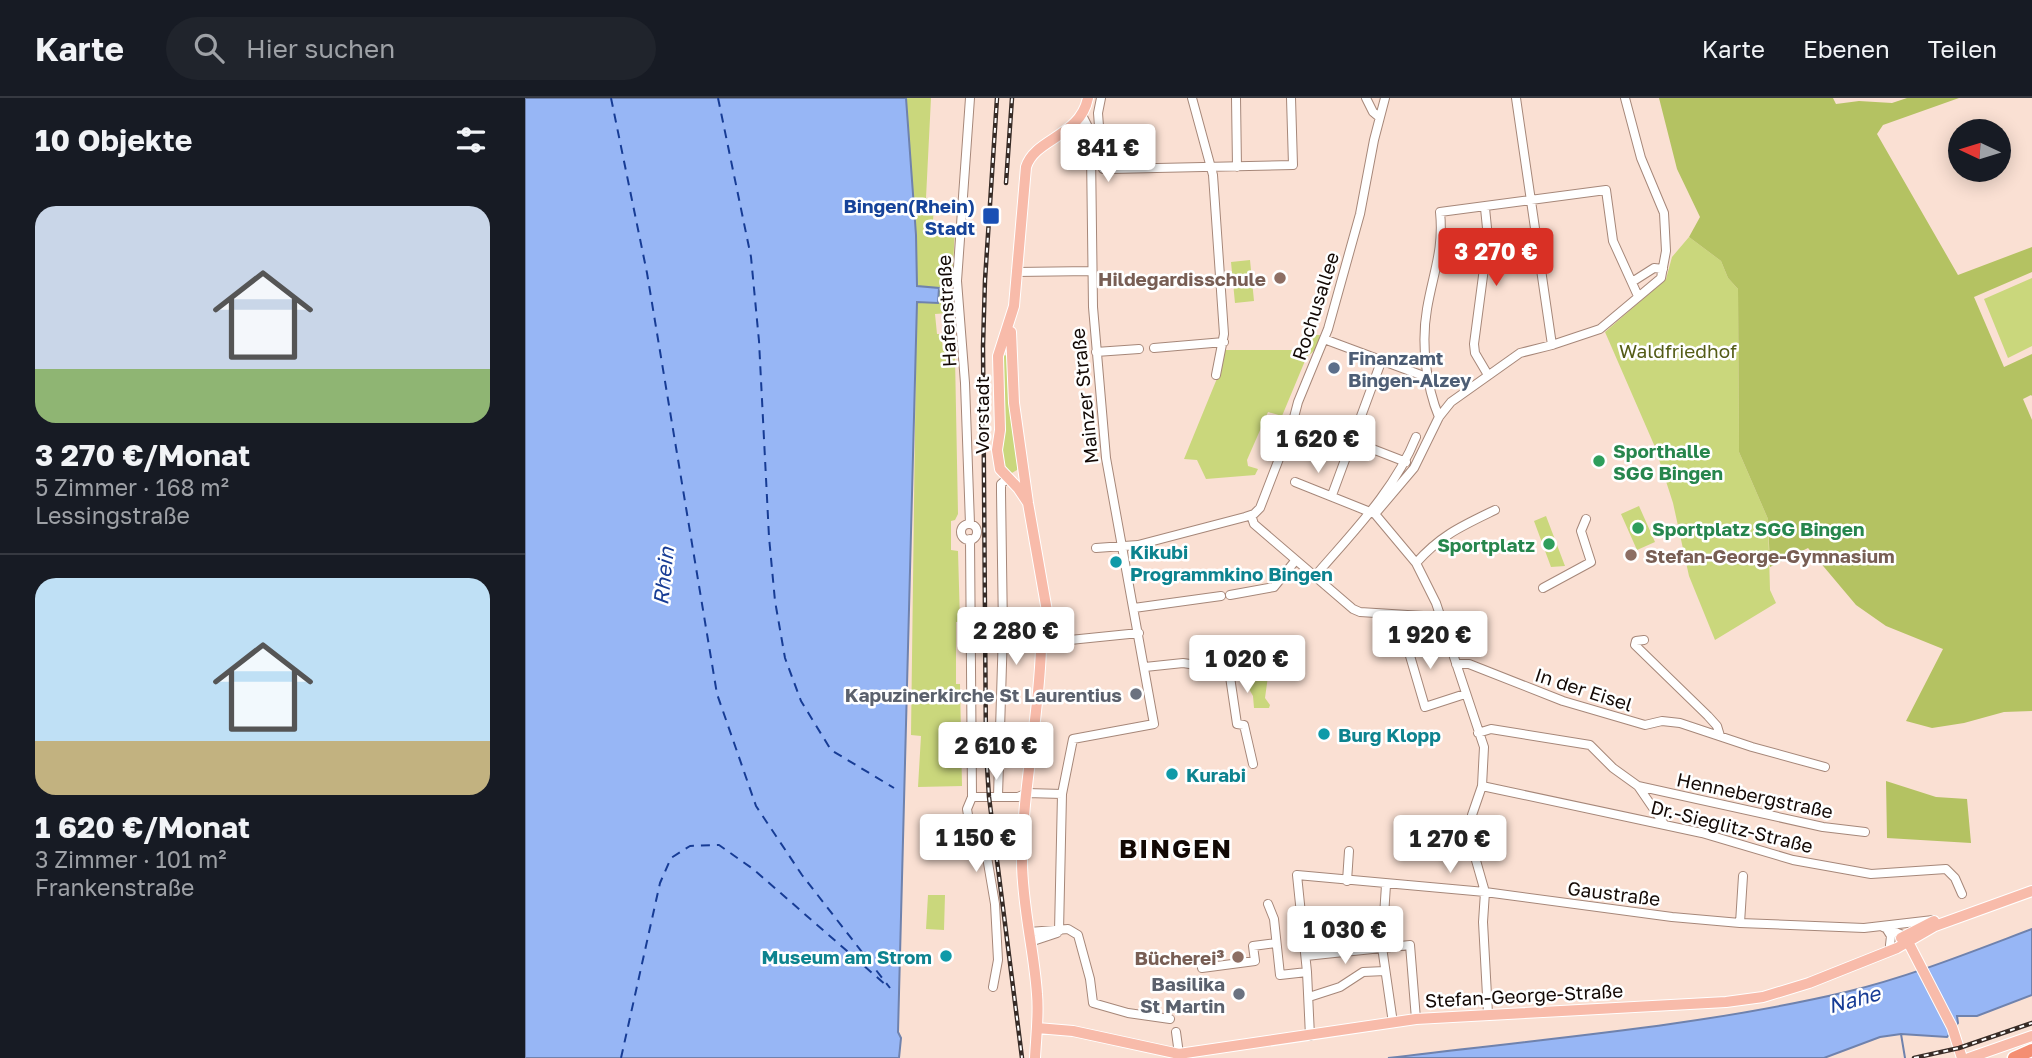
<!DOCTYPE html>
<html lang="de">
<head>
<meta charset="utf-8">
<style>
	:root { --surface:#171b24; --page:#20242c; --text:#f1f3f6; --muted:#9ea1a6; --line:#363941; --accent:#d93025 }
	body { margin:0; font-family:"Golos Text",sans-serif; background:var(--page); color:var(--text); height:100vh; display:flex; flex-direction:column; font-size:26px; white-space:nowrap }
	* { box-sizing:border-box; margin:0 }
	p { font-size:23px; color:var(--muted) }
	.icon { flex:none; width:38px; height:38px; fill:none; stroke:currentColor; stroke-width:2; stroke-linecap:round; stroke-linejoin:round }
	.map { position:relative; flex:1; overflow:hidden }
	.side { display:flex; flex-direction:column; background:var(--surface); width:525px }
	.side>* { flex:none }
	.needle { width:46px; rotate:274deg }
	.fabs { position:absolute; left:1423px; top:21px; display:grid; gap:14px }
	.fabs a { display:grid; place-items:center; width:63px; height:63px; border-radius:50%; background:var(--surface); box-shadow:0 4px 18px #0003; font-size:35px }
	.price { position:absolute; translate:-50% -60px; padding:0 16px; border-radius:7px; background:#fff; color:#222; font-size:23px; line-height:46px; filter:drop-shadow(0 2px 4px #0008) }
	.price::after { content:''; position:absolute; left:50%; top:42px; width:21px; height:16px; margin-left:-10px; background:inherit; clip-path:polygon(0 0,100% 0,50% 100%) }
	.price.on { background:var(--accent); color:#fff }
	ul { padding:0; list-style:none }
	li { display:grid; align-content:center; gap:14px; height:371px; padding:0 35px }
	li+li { border-top:2px solid var(--line) }
	li span { display:grid; place-items:center; height:217px; border-radius:21px; color:#555 }
	li>.icon { margin-inline-start:auto }
	span .icon { width:126px; height:126px; fill:#fffc; stroke-width:1 }
	li b { font-size:30px }
	h2 { display:flex; justify-content:space-between; align-items:center; height:84px; padding:0 35px; font-size:30px }
	header { display:flex; align-items:center; gap:42px; box-sizing:border-box; height:98px; padding:0 35px; background:var(--surface); border-bottom:2px solid var(--line) }
	header strong { font-size:33px }
	nav { display:flex; gap:38px; margin-inline-start:auto; font-size:24px }
	.search { width:490px; height:63px; background:var(--page); display:flex; align-items:center; gap:18px; box-sizing:border-box; padding:0 24px; border-radius:38px; color:var(--muted); font-size:26px }
	main { display:flex; flex:1; min-height:0 }
	.map>svg:first-child { display:block }
	.green { fill:#cad77c }
	.forest { fill:#b4c262 }
	.water { fill:#97b6f5; stroke:#6f82ad; stroke-width:2 }
	.lines { fill:none; stroke-linecap:round; stroke-linejoin:round }
	.stream { stroke:#6f82ad; stroke-width:2 }
	.ferry { stroke:#173c95; stroke-width:2; stroke-dasharray:9 7; stroke-linecap:butt }
	.minor-casing { stroke:#a68779; stroke-width:10 }
	.major-casing { stroke:#fff; stroke-width:12 }
	.highway-casing { stroke:#fff; stroke-width:15 }
	.minor { stroke:#fff; stroke-width:8 }
	.major { stroke:#f8bbaa; stroke-width:10 }
	.highway { stroke:#f48e72; stroke-width:12 }
	.rail-casing { stroke:#372b26; stroke-width:4.5 }
	.rail { stroke:#fff; stroke-width:2; stroke-dasharray:5; stroke-linecap:butt }
	.transit-dot { fill:#1a4fb4; stroke:#fff; stroke-width:2.5 }
	.education-dot { fill:#8d6e63; stroke:#fff; stroke-width:2.5 }
	.service-dot { fill:#5c6f8a; stroke:#fff; stroke-width:2.5 }
	.leisure-dot { fill:#2e9e5b; stroke:#fff; stroke-width:2.5 }
	.culture-dot { fill:#0f9aa8; stroke:#fff; stroke-width:2.5 }
	.worship-dot { fill:#6b7280; stroke:#fff; stroke-width:2.5 }
	.labels { text-anchor:middle; dominant-baseline:central; stroke-width:5; stroke-linejoin:round; paint-order:stroke }
	.transit-label { font-size:19px; font-weight:bold; fill:#164399; stroke:#fff; text-anchor:end }
	.education-label { font-size:19px; font-weight:bold; fill:#785e54; stroke:#fff; text-anchor:end }
	.street-label { font-size:19px; fill:#130905; stroke:#fff }
	.park-label { font-size:19px; fill:#545c17; stroke:#fff }
	.service-label { font-size:19px; font-weight:bold; fill:#4e5e75; stroke:#fff; text-anchor:start }
	.leisure-label { font-size:19px; font-weight:bold; fill:#27864d; stroke:#fff; text-anchor:start }
	.culture-label { font-size:19px; font-weight:bold; fill:#0d838f; stroke:#fff; text-anchor:start }
	.worship-label { font-size:19px; font-weight:bold; fill:#5b616d; stroke:#fff; text-anchor:end }
	.water-label { font-size:21px; font-style:italic; fill:#173c95; stroke:#fff }
	.district-label { font-size:26px; font-weight:bold; letter-spacing:2px; fill:#130905; stroke:#fff }
</style>
</head>
<body>
<header>
<strong>Karte</strong>
<div class="search"><svg class="icon" aria-label="search" viewBox="0 0 24 24"><circle cx="10" cy="10" r="6"/><path d="M15 15l6 6"/></svg>Hier suchen</div>
<nav><a>Karte</a><a>Ebenen</a><a>Teilen</a></nav>
</header>
<main>
<section class="side">
<h2>10 Objekte<svg class="icon" aria-label="filters" viewBox="0 0 24 24"><path d="M4 7h16M4 17h16"/><circle cx="9" cy="7" r="2"/><circle cx="15" cy="17" r="2"/></svg></h2>
<ul>
<li><span style="background:linear-gradient(#c9d6e8 75%,#8fb573 0)"><svg class="icon" aria-label="home" viewBox="0 0 24 24"><path d="M3 11l9-7 9 7M6 9v11h12V9"/></svg></span><div><b>3 270 €/Monat</b><p>5 Zimmer · 168 m²</p><p>Lessingstraße</p></div></li>
<li><span style="background:linear-gradient(#bfe0f5 75%,#c2b280 0)"><svg class="icon" aria-label="home" viewBox="0 0 24 24"><path d="M3 11l9-7 9 7M6 9v11h12V9"/></svg></span><div><b>1 620 €/Monat</b><p>3 Zimmer · 101 m²</p><p>Frankenstraße</p></div></li>
</ul>
</section>
<div class="map">
<svg width="1507" height="960" viewBox="0 0 1507 960">
	<rect width="100%" height="100%" fill="#fae0d3"/>
	<path class="green" d="M381 0H406L401 100 409 101 408 124 429 126 430 131 427 184H420L419 210 424 215 410 216 412 236H421L427 242 417 243 418 253H426L427 259H430L433 416 430 422 426 423V452L433 453 435 524H431V586H435L437 688 393 689 396 638 386 637 392 177Z
		M1164 139 1196 163 1203 180 1213 191 1214 354 1243 421 1245 492 1251 505 1190 542 1164 478 1148 405 1130 349 1080 234 1141 181 1147 159Z
		M725 162 729 203 710 205 706 164Z
		M1507 180V248L1483 260 1459 201Z
		M787 237H795C793 246 791 254 782 258L757 318 743 314 722 362 723 368 733 371 730 377 681 381 672 362 659 361 693 278 699 252H773L780 248Z
		M479 257 483 258 494 368 492 372 485 376 477 372V258Z
		M1114 408 1130 444 1112 452 1096 416Z
		M1021 418 1040 468 1026 469 1009 423Z
		M719 570 743 578 740 600 745 607 744 610H729L728 598 715 575Z
		M922 735 925 752 898 756 897 739Z
		M403 797H420L419 832 401 831Z"/>
	<path class="forest" d="M1134 0H1308L1311 6 1334 3 1367 5 1382 0H1434L1358 27 1352 36 1433 177 1507 149V174L1449 199 1479 269 1507 256V298L1506 297 1498 301 1507 322V613L1479 614 1439 625 1407 630 1381 623 1418 551 1361 528 1331 507 1283 450 1245 469 1243 421 1214 354 1213 191 1203 180 1196 163 1164 139 1175 119 1152 71Z
		M1361 683 1411 699 1442 701 1446 745 1362 740Z"/>
	<path class="water" d="M0 0H381L391 137 392 188 414 190 413 205 392 204 373 934 376 940 374 960H0Z
		M1507 831V897L1452 918H1432L1433 925 1422 939 1376 936 1355 939 1299 960H863C1016 941 1171 929 1321 894 1384 879 1446 854 1507 831Z"/>
	<g class="lines">
		<path class="stream" d="M1376 936 1380 960"/>
		<path class="ferry" d="M86 0 122 175 192 596 231 708 277 777 365 890
			M193 0 226 159 234 243 244 439 250 503 260 560 276 603 306 652 369 690
			M96 960 135 785 146 760 165 748 194 747 228 771 361 887"/>
		<defs>
			<path id="minor" d="M576 0 573 15 577 68 578 71H586L768 67 766 0
				M667 0 688 77 699 236 691 277
				M711 0 712 69
				M841 0 848 14 854 19
				M991 0 1027 247
				M553 23 563 40 564 48
				M536 36H554L563 40
				M960 110 963 140 949 246 950 255 963 277
				M491 174 567 173
				M1107 184 1129 170 1138 171
				M799 241 904 280
				M629 250 699 244
				M571 254 614 251
				M914 319C901 288 896 245 902 211 908 175 919 152 915 114L1081 92 1088 143 1113 198
				M770 321 881 364
				M770 384 850 416 891 465 911 505 959 649 957 688 947 717 944 738 960 794 958 824 963 916
				M807 397 856 264
				M850 416 889 370 914 319 926 304 995 255 1027 247 1075 231 1136 180 1141 153 1139 115 1116 60 1100 0
				M726 417 729 426 828 511 835 514 914 519
				M445 426 440 285 432 183 445 0
				M436 434a8 8 0 1 1 16 0a8 8 0 1 1-16 0Z
				M445 441 447 699 442 711 444 723 448 734 461 753 470 806 473 862 468 889
				M571 450 613 447 720 419 729 416 735 410 767 327 773 304 803 231 835 116 849 42 860 0
				M891 465C916 437 937 428 970 412
				M790 478C827 435 870 392 891 339
				M1018 490 1066 464 1056 433 1061 421
				M705 497 749 489 770 463
				M609 510 696 498
				M873 517 900 609 940 596
				M477 542H508
				M524 542 535 543 614 535
				M1119 542 1111 543 1110 547 1183 618 1192 628 1195 638
				M931 566H944L1038 603 1120 627 1137 623 1155 625 1227 649 1300 669
				M620 569 658 565 704 572 712 626 719 627 728 666
				M953 635 966 631 1065 647 1088 670 1113 688 1139 726
				M957 688 1177 735 1268 762 1346 776 1421 771 1430 780 1437 796
				M1113 688 1298 729 1340 734
				M473 698 478 533 476 394V386L483 380
				M447 699H493L502 695 537 696
				M822 783 824 753
				M861 787 857 849 868 925
				M743 806 749 821 755 877 782 874
				M1215 825 1218 778
				M1358 829 1380 838
				M1361 830 1366 838 1365 847
				M534 833 537 696 548 641 629 626 581 360 568 209 566 55 567 37 557 17
				M504 834 543 831 553 837 565 881 568 905 603 915 645 921
				M505 844 532 835
				M781 858 885 847 891 921
				M677 870 730 863 728 848 751 845
				M784 899 815 889 838 874 860 873
				M651 934 654 956
				M785 938 782 874 772 777 960 794 1147 819 1215 825 1339 830 1408 822"/>
			<path id="major" d="M486 234 489 305 503 405 522 513 518 534
				M503 405 493 390 475 371 472 352 475 332 473 258 489 208 501 69C510 40 555 39 563 0
				M516 550 509 547 508 542 512 536 518 534
				M516 550 521 549 524 542 518 534
				M1380 838 1427 929 1437 960
				M1376 840 1409 823
				M512 930 548 933 654 956 891 921 1201 904 1238 899 1284 885 1372 850 1410 828 1507 793
				M510 960C511 939 514 917 512 896 509 851 497 808 497 763 497 692 514 622 516 550
				M1444 960 1507 938"/>
			<path id="highway" d="M1489 960 1507 952"/>
		</defs>
		<use href="#minor" class="minor-casing"/>
		<use href="#major" class="major-casing"/>
		<use href="#highway" class="highway-casing"/>
		<use href="#minor" class="minor"/>
		<use href="#major" class="major"/>
		<use href="#highway" class="highway"/>
		<defs>
			<path id="rail" d="M472 0 460 182 458 248 461 653 464 699 497 960
				M481 85 487 0
				M1389 960 1434 950 1507 925"/>
		</defs>
		<use href="#rail" class="rail-casing"/>
		<use href="#rail" class="rail"/>
	</g>
	<rect class="transit-dot" x="457" y="109" width="18" height="18" rx="3.5"/>
	<g class="education-dot">
		<circle cx="755" cy="180" r="7"/>
		<circle cx="1106" cy="457" r="7"/>
		<circle cx="713" cy="859" r="7"/>
	</g>
	<circle class="service-dot" cx="809" cy="270" r="7"/>
	<g class="leisure-dot">
		<circle cx="1074" cy="363" r="7"/>
		<circle cx="1113" cy="430" r="7"/>
		<circle cx="1024" cy="446" r="7"/>
	</g>
	<g class="culture-dot">
		<circle cx="591" cy="464" r="7"/>
		<circle cx="799" cy="636" r="7"/>
		<circle cx="647" cy="676" r="7"/>
		<circle cx="421" cy="858" r="7"/>
	</g>
	<g class="worship-dot">
		<circle cx="611" cy="596" r="7"/>
		<circle cx="714" cy="896" r="7"/>
	</g>
	<g class="labels">
		<g class="transit-label">
			<text x="450" y="107">Bingen(Rhein)<tspan x="450" dy="22">Stadt</tspan></text>
		</g>
		<g class="education-label">
			<text x="741" y="180">Hildegardisschule</text>
			<text x="1120" y="457" text-anchor="start">Stefan-George-Gymnasium</text>
			<text x="699" y="859">Bücherei³</text>
		</g>
		<g class="street-label">
			<text transform="translate(790 208) rotate(-72)">Rochusallee</text>
			<text transform="translate(421 213) rotate(-93)">Hafenstraße</text>
			<text transform="translate(559 298) rotate(-96)">Mainzer Straße</text>
			<text transform="translate(456 317) rotate(-90)">Vorstadt</text>
			<text transform="translate(1059 591) rotate(18)">In der Eisel</text>
			<text transform="translate(1230 697) rotate(12)">Hennebergstraße</text>
			<text transform="translate(1207 728) rotate(14)">Dr.-Sieglitz-Straße</text>
			<text transform="translate(1089 795) rotate(7)">Gaustraße</text>
			<text transform="translate(999 897) rotate(-3)">Stefan-George-Straße</text>
		</g>
		<g class="park-label">
			<text x="1153" y="252">Waldfriedhof</text>
		</g>
		<g class="service-label">
			<text x="823" y="259">Finanzamt<tspan x="823" dy="22">Bingen-Alzey</tspan></text>
		</g>
		<g class="leisure-label">
			<text x="1088" y="352">Sporthalle<tspan x="1088" dy="22">SGG Bingen</tspan></text>
			<text x="1127" y="430">Sportplatz SGG Bingen</text>
			<text x="1010" y="446" text-anchor="end">Sportplatz</text>
		</g>
		<g class="culture-label">
			<text x="605" y="453">Kikubi<tspan x="605" dy="22">Programmkino Bingen</tspan></text>
			<text x="813" y="636">Burg Klopp</text>
			<text x="661" y="676">Kurabi</text>
			<text x="407" y="858" text-anchor="end">Museum am Strom</text>
		</g>
		<g class="worship-label">
			<text x="597" y="596">Kapuzinerkirche St Laurentius</text>
			<text x="700" y="885">Basilika<tspan x="700" dy="22">St Martin</tspan></text>
		</g>
		<g class="water-label">
			<text transform="translate(138 478) rotate(-84)">Rhein</text>
			<text transform="translate(1329 901) rotate(-15)">Nahe</text>
		</g>
		<g class="district-label">
			<text x="651" y="750">BINGEN</text>
		</g>
	</g>
</svg>
<div class="fabs">
<a><svg class="needle" viewBox="-14 -14 28 28"><path d="M0-13l5 13h-10z" fill="#e53935"/><path d="M0 13l5-13h-10z" fill="#9ea1a6"/></svg></a>
</div>
<b class="price" style="left:583px;top:86px">841 €</b>
<b class="price on" style="left:971px;top:190px">3 270 €</b>
<b class="price" style="left:793px;top:377px">1 620 €</b>
<b class="price" style="left:491px;top:569px">2 280 €</b>
<b class="price" style="left:905px;top:573px">1 920 €</b>
<b class="price" style="left:722px;top:597px">1 020 €</b>
<b class="price" style="left:471px;top:684px">2 610 €</b>
<b class="price" style="left:451px;top:776px">1 150 €</b>
<b class="price" style="left:925px;top:777px">1 270 €</b>
<b class="price" style="left:820px;top:868px">1 030 €</b>
</div>
</main>
</body>
</html>
